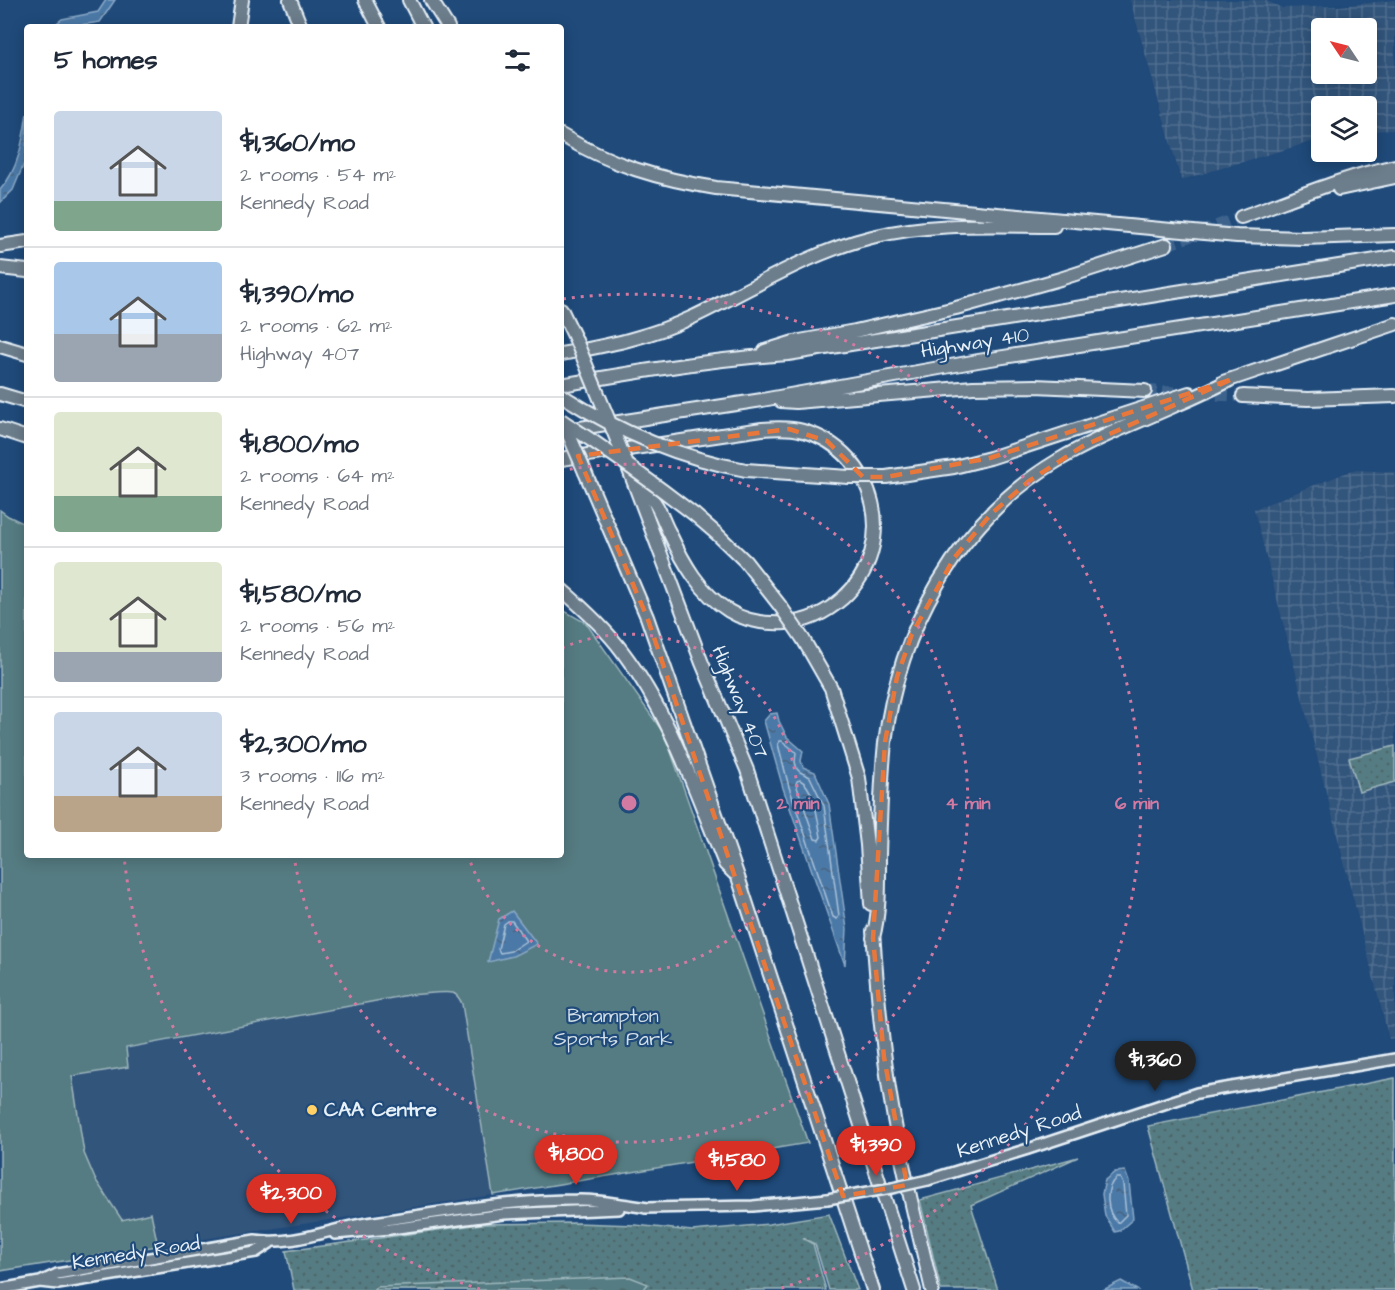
<!DOCTYPE html>
<html lang="en">
<head>
<meta charset="utf-8">
<style>
	:root { --surface:#fff; --page:#f2f2f3; --text:#1f2937; --muted:#747a83; --line:#e0e1e3; --accent:#d93025 }
	body { margin:0; font-family:"Architects Daughter",sans-serif; background:var(--page); color:var(--text); height:100vh; display:flex; flex-direction:column; font-size:22px; white-space:nowrap }
	* { box-sizing:border-box; margin:0 }
	p { font-size:20px; color:var(--muted) }
	.icon { flex:none; width:33px; height:33px; fill:none; stroke:currentColor; stroke-width:2; stroke-linecap:round; stroke-linejoin:round }
	.map { position:relative; flex:1; overflow:hidden }
	.sheet { position:absolute; left:24px; top:24px; width:540px; height:834px; display:flex; flex-direction:column; background:var(--surface); border-radius:6px; box-shadow:0 3px 15px #0003 }
	.sheet>* { flex:none }
	.needle { width:39px; rotate:305deg }
	.controls { position:absolute; left:1311px; top:18px; display:grid; gap:12px }
	.controls a { display:grid; place-items:center; width:66px; height:66px; border-radius:6px; background:var(--surface); box-shadow:0 3px 15px #0003; font-size:30px }
	.price { position:absolute; translate:-50% -51px; padding:0 14px; border-radius:21px; background:var(--accent); color:#fff; font-size:20px; line-height:39px; filter:drop-shadow(0 2px 3px #0008) }
	.price::after { content:''; position:absolute; left:50%; top:36px; width:18px; height:14px; margin-left:-9px; background:inherit; clip-path:polygon(0 0,100% 0,50% 100%) }
	.price.active { background:#222; color:#fff }
	ul { padding:0; list-style:none }
	li { display:flex; align-items:center; gap:18px; height:150px; padding:0 30px }
	li+li { border-top:2px solid var(--line) }
	li span { display:grid; place-items:center; flex:none; width:168px; height:120px; border-radius:6px; color:#555 }
	li>.icon { margin-inline-start:auto }
	span .icon { width:72px; height:72px; fill:#fffc; stroke-width:1 }
	li b { font-size:26px }
	h2 { display:flex; justify-content:space-between; align-items:center; height:72px; padding:0 30px; font-size:26px }
	.map>svg:first-child { display:block }
	.built { fill:#33547c }
	.industrial { fill:url(#industrial-grid); fill-rule:evenodd }
	.grass { fill:url(#grass-dots); stroke:#9eb6bd; stroke-width:1.5 }
	.forest { fill:url(#forest-crowns); stroke:#9eb6bd; stroke-width:1.5 }
	.green { fill:#547c82; stroke:#9eb6bd; stroke-width:1.5 }
	.water { fill:url(#water-ripples); stroke:#8aa9c7; stroke-width:1.5 }
	.lines { fill:none; stroke-linecap:round; stroke-linejoin:round }
	.shore { stroke:#a9c1d8; stroke-width:1.5 }
	.highway-tunnel { stroke:#3d638d; stroke-width:12; stroke-dasharray:12 6; stroke-linecap:butt }
	.major-casing { stroke:#e8f1f8; stroke-width:14 }
	.highway-casing { stroke:#e8f1f8; stroke-width:16 }
	.major { stroke:#6c7d8b; stroke-width:9 }
	.highway { stroke:#6c7d8b; stroke-width:12 }
	.major-bridge-casing { stroke:#e8f1f8; stroke-width:14; stroke-linecap:butt }
	.highway-bridge-casing { stroke:#e8f1f8; stroke-width:16; stroke-linecap:butt }
	.major-bridge { stroke:#6c7d8b; stroke-width:9 }
	.highway-bridge { stroke:#6c7d8b; stroke-width:12 }
	.marked { fill:none; stroke:#e8773b; stroke-width:4.5; stroke-dasharray:12 8; stroke-linejoin:round }
	.ring { fill:none; stroke:#d37aa2; stroke-width:3; stroke-dasharray:3 6 }
	.poi-dot { fill:#ffd166; stroke:#1f4a7a; stroke-width:2 }
	.labels { text-anchor:middle; dominant-baseline:central; stroke-width:4.5; stroke-linejoin:round; paint-order:stroke }
	.street-label { font-size:20px; fill:#e8f1f8; stroke:#1f4a7a }
	.park-label { font-size:20px; fill:#d2dfe6; stroke:#1f4a7a }
	.poi-label { font-size:20px; font-weight:bold; fill:#e8f1f8; stroke:#1f4a7a; text-anchor:start }
	.centre { fill:#d37aa2; stroke:#1f4a7a; stroke-width:3 }
	.ring-label { font-size:18px; text-anchor:middle; font-weight:bold; fill:#d37aa2; stroke:#1f4a7a; stroke-width:4.5; stroke-linejoin:round; paint-order:stroke }
</style>
</head>
<body>
<div class="map">
<svg width="1395" height="1290" viewBox="0 0 1395 1290">
	<defs>
		<pattern id="industrial-grid" width="8" height="8" patternUnits="userSpaceOnUse" patternTransform="scale(1.5)"><rect width="8" height="8" fill="#33547c"/><path d="M0 4h8M4 0v8" fill="none" stroke="#516d8f"/></pattern>
		<pattern id="grass-dots" width="8" height="8" patternUnits="userSpaceOnUse" patternTransform="scale(1.5)"><rect width="8" height="8" fill="#547c82"/><path d="M2 2h.1M6 6h.1" fill="none" stroke="#4e6569" stroke-width="1.8" stroke-linecap="round"/></pattern>
		<pattern id="forest-crowns" width="20" height="18" patternUnits="userSpaceOnUse" patternTransform="scale(1.5)"><rect width="20" height="18" fill="#547c82"/><path d="M2 6a3 3 0 1 1 6 0M12 15a3 3 0 1 1 6 0" fill="none" stroke="#4e6569"/></pattern>
		<pattern id="water-ripples" width="26" height="14" patternUnits="userSpaceOnUse" patternTransform="scale(1.5)"><rect width="26" height="14" fill="#4b79a7"/><path d="M2 4q2-2 4 0t4 0M15 11q2-2 4 0t4 0" fill="none" stroke="#49637d"/></pattern>
	</defs>
	<rect width="100%" height="100%" fill="#1f4a7a"/>
	<filter id="ink" filterUnits="userSpaceOnUse"><feTurbulence type="fractalNoise" baseFrequency=".0167" numOctaves="2"/><feDisplacementMap in="SourceGraphic" scale="12" xChannelSelector="R" yChannelSelector="G"/><feConvolveMatrix kernelMatrix="1 2 1 2 8 2 1 2 1" color-interpolation-filters="sRGB"/></filter>
	<g filter="url(#ink)">
		<path class="built" d="M445 993H454L459 997 462 1004 493 1195 158 1246 151 1213 122 1220 95 1179 84 1153 72 1076 128 1067 125 1049 408 995Z"/>
		<path class="industrial" d="M1130 0H1265L1282 8 1340 6 1395 0V130L1367 131 1366 106H1322L1321 139 1181 180ZM1322 28H1366V74H1322Z
			M1353 470 1395 472V1038L1389 1039 1254 509Z"/>
		<path class="grass" d="M1395 746V782L1359 792 1349 758Z
			M1395 1078V1290H1193L1148 1126Z
			M1078 1157 971 1205 998 1290H941L920 1200Z
			M829 1214 858 1290H829L815 1244 802 1238 813 1244 826 1290H294L286 1251 481 1224 576 1223 635 1225 692 1231 769 1224Z"/>
		<path class="forest" d="M630 1277 648 1284 643 1290H374L376 1287Z"/>
		<path class="green" d="M0 510 8 516 27 525V855H561V609L586 623 665 735 808 1143 493 1195 462 1004C460 999 458 995 453 993 443 991 419 995 408 995L126 1048 128 1067 72 1076 84 1153 95 1179 122 1220 151 1213 158 1246 0 1271Z"/>
		<path class="water" d="M106 0H115L100 22 67 27H52L62 19 98 12Z
			M27 113 26 159 13 190 0 203V190C19 169 23 140 27 113Z
			M777 713 779 721 787 737 803 751 801 761 803 767 815 772 829 804 847 929 845 965 783 788 764 721 770 714Z
			M512 911 537 944 513 956 488 962 499 919Z
			M1125 1171 1129 1182 1133 1219 1119 1231 1115 1232 1105 1216 1102 1194 1105 1180 1115 1172Z
			M1121 1281 1137 1290H1103Z"/>
		<g class="lines">
			<path class="shore" d="M780 741H782L796 752 795 762 797 769 800 772 810 777 824 806 839 916 837 919 833 917 789 787 778 744Z
				M797 781 800 780C815 787 818 822 821 837L819 840 815 839 796 784Z
				M508 921H512L526 941 511 951 500 953 498 949 504 924Z
				M1116 1178H1120L1123 1184 1126 1215 1118 1223C1106 1213 1104 1189 1116 1178Z"/>
			<path class="highway-tunnel" d="M1166 245 1241 217
				M1145 391 1243 396"/>
			<defs>
				<path id="major" d="M928 1180 1028 1149 1197 1093 1395 1059
					M645 1208 753 1206 827 1199
					M335 1234 390 1229 504 1214 619 1209
					M40 1282 57 1274 255 1240C292 1246 330 1229 367 1223 436 1213 506 1200 576 1200 600 1199 625 1205 648 1208
					M0 1289 40 1282 58 1284 256 1252 270 1243"/>
				<path id="highway" d="M290 0 301 27
					M365 0 379 27
					M409 0 423 27
					M431 0 448 27
					M238 27 242 0
					M561 135C611 165 659 179 716 188L1237 236 1303 238 1395 235
					M1339 189 1395 177
					M1241 217C1292 199 1342 177 1395 166
					M0 246 27 242
					M0 268 27 271
					M561 309 575 338
					M0 346 27 354
					M765 351 794 342 855 331 956 308 1060 279 1166 245
					M561 354C606 346 651 337 693 317 752 289 807 253 872 237 931 222 993 226 1054 226
					M1223 382 1395 324
					M561 385C636 372 712 359 788 354L1395 257
					M0 394 27 402
					M1243 396 1308 399 1395 396
					M781 401 796 402 973 387 1035 386 1145 391
					M0 429 27 438
					M567 430 762 400 978 361 1395 295
					M561 459 762 429C775 428 790 427 803 431 877 451 900 546 843 598 827 612 807 622 786 623 767 624 745 621 729 611 700 593 683 562 669 532 664 523 661 512 655 503 651 496 642 490 636 484
					M626 462 702 663 747 770 914 1290
					M746 470 849 477
					M585 472 647 617 738 877 873 1290
					M886 477 954 467 990 458 1189 393
					M695 515 717 534 745 561 781 607
					M561 589C583 608 605 628 622 651 670 714 695 791 725 864L734 873
					M803 639 831 688 859 778 867 845 871 904
					M873 931C877 990 882 1049 892 1107 902 1169 918 1229 932 1290
					M873 938C880 911 879 884 879 856 880 818 881 780 885 743 898 631 958 520 1057 461 1095 438 1136 423 1176 405 1194 398 1212 389 1230 380"/>
			</defs>
			<use href="#major" class="major-casing"/>
			<use href="#highway" class="highway-casing"/>
			<use href="#major" class="major"/>
			<use href="#highway" class="highway"/>
			<defs>
				<path id="major-bridge" d="M827 1199 892 1188 928 1180"/>
				<path id="highway-bridge" d="M575 338 626 462
					M561 395C617 431 680 458 746 470
					M561 420C607 450 651 481 695 515
					M563 421 585 472
					M849 477H886
					M781 607 803 639"/>
			</defs>
			<use href="#major-bridge" class="major-bridge-casing"/>
			<use href="#highway-bridge" class="highway-bridge-casing"/>
			<use href="#major-bridge" class="major-bridge"/>
			<use href="#highway-bridge" class="highway-bridge"/>
		</g>
	</g>
	<path class="marked" d="M1230 380 1083 446 1029 481 991 514 954 558 912 634 897 677 885 742 873 938 884 1057 907 1185 843 1196 647 617 578 456 789 429 827 441 863 477H886L990 458Z"/>
	<g class="ring">
		<path d="M562 648A169 169 0 1 1 468 855"/>
		<path d="M561 471A339 339 0 1 1 294 856"/>
		<path d="M480 1289A508 508 0 0 1 124 856M563 299A508 508 0 0 1 778 1289"/>
	</g>
	<circle class="poi-dot" cx="312" cy="1110" r="6"/>
	<g class="labels">
		<g class="street-label">
			<text transform="translate(975 343) rotate(-9)">Highway 410</text>
			<text transform="translate(740 702) rotate(68)">Highway 407</text>
			<text transform="translate(1019 1132) rotate(-18)">Kennedy Road</text>
			<text transform="translate(136 1253) rotate(-9)">Kennedy Road</text>
		</g>
		<g class="park-label">
			<text x="613" y="1016">Brampton<tspan x="613" dy="23">Sports Park</tspan></text>
		</g>
		<g class="poi-label">
			<text x="324" y="1110">CAA Centre</text>
		</g>
	</g>
	<circle cx="629" cy="803" r="9" class="centre"/>
	<g class="ring-label">
		<text x="798" y="809">2 min</text>
		<text x="968" y="809">4 min</text>
		<text x="1137" y="809">6 min</text>
	</g>
</svg>
<div class="controls">
<a><svg class="needle" viewBox="-14 -14 28 28"><path d="M0-13l5 13h-10z" fill="#e53935"/><path d="M0 13l5-13h-10z" fill="#747a83"/></svg></a>
<a><svg class="icon" aria-label="layers" viewBox="0 0 24 24"><path d="M12 4l9 5-9 5-9-5zM3 14l9 5 9-5"/></svg></a>
</div>
<b class="price active" style="left:1155px;top:1092px">$1,360</b>
<b class="price" style="left:876px;top:1177px">$1,390</b>
<b class="price" style="left:576px;top:1186px">$1,800</b>
<b class="price" style="left:737px;top:1192px">$1,580</b>
<b class="price" style="left:291px;top:1225px">$2,300</b>
<section class="sheet">
<h2>5 homes<svg class="icon" aria-label="filters" viewBox="0 0 24 24"><path d="M4 7h16M4 17h16"/><circle cx="9" cy="7" r="2"/><circle cx="15" cy="17" r="2"/></svg></h2>
<ul>
<li><span style="background:linear-gradient(#c9d6e8 75%,#7fa58c 0)"><svg class="icon" aria-label="home" viewBox="0 0 24 24"><path d="M3 11l9-7 9 7M6 9v11h12V9"/></svg></span><div><b>$1,360/mo</b><p>2 rooms · 54 m²</p><p>Kennedy Road</p></div></li>
<li><span style="background:linear-gradient(#a9c7e8 60%,#9aa5b1 0)"><svg class="icon" aria-label="home" viewBox="0 0 24 24"><path d="M3 11l9-7 9 7M6 9v11h12V9"/></svg></span><div><b>$1,390/mo</b><p>2 rooms · 62 m²</p><p>Highway 407</p></div></li>
<li><span style="background:linear-gradient(#dfe7d0 70%,#7fa58c 0)"><svg class="icon" aria-label="home" viewBox="0 0 24 24"><path d="M3 11l9-7 9 7M6 9v11h12V9"/></svg></span><div><b>$1,800/mo</b><p>2 rooms · 64 m²</p><p>Kennedy Road</p></div></li>
<li><span style="background:linear-gradient(#dfe7d0 75%,#9aa5b1 0)"><svg class="icon" aria-label="home" viewBox="0 0 24 24"><path d="M3 11l9-7 9 7M6 9v11h12V9"/></svg></span><div><b>$1,580/mo</b><p>2 rooms · 56 m²</p><p>Kennedy Road</p></div></li>
<li><span style="background:linear-gradient(#c9d6e8 70%,#b9a48a 0)"><svg class="icon" aria-label="home" viewBox="0 0 24 24"><path d="M3 11l9-7 9 7M6 9v11h12V9"/></svg></span><div><b>$2,300/mo</b><p>3 rooms · 116 m²</p><p>Kennedy Road</p></div></li>
</ul>
</section>
</div>
</body>
</html>
